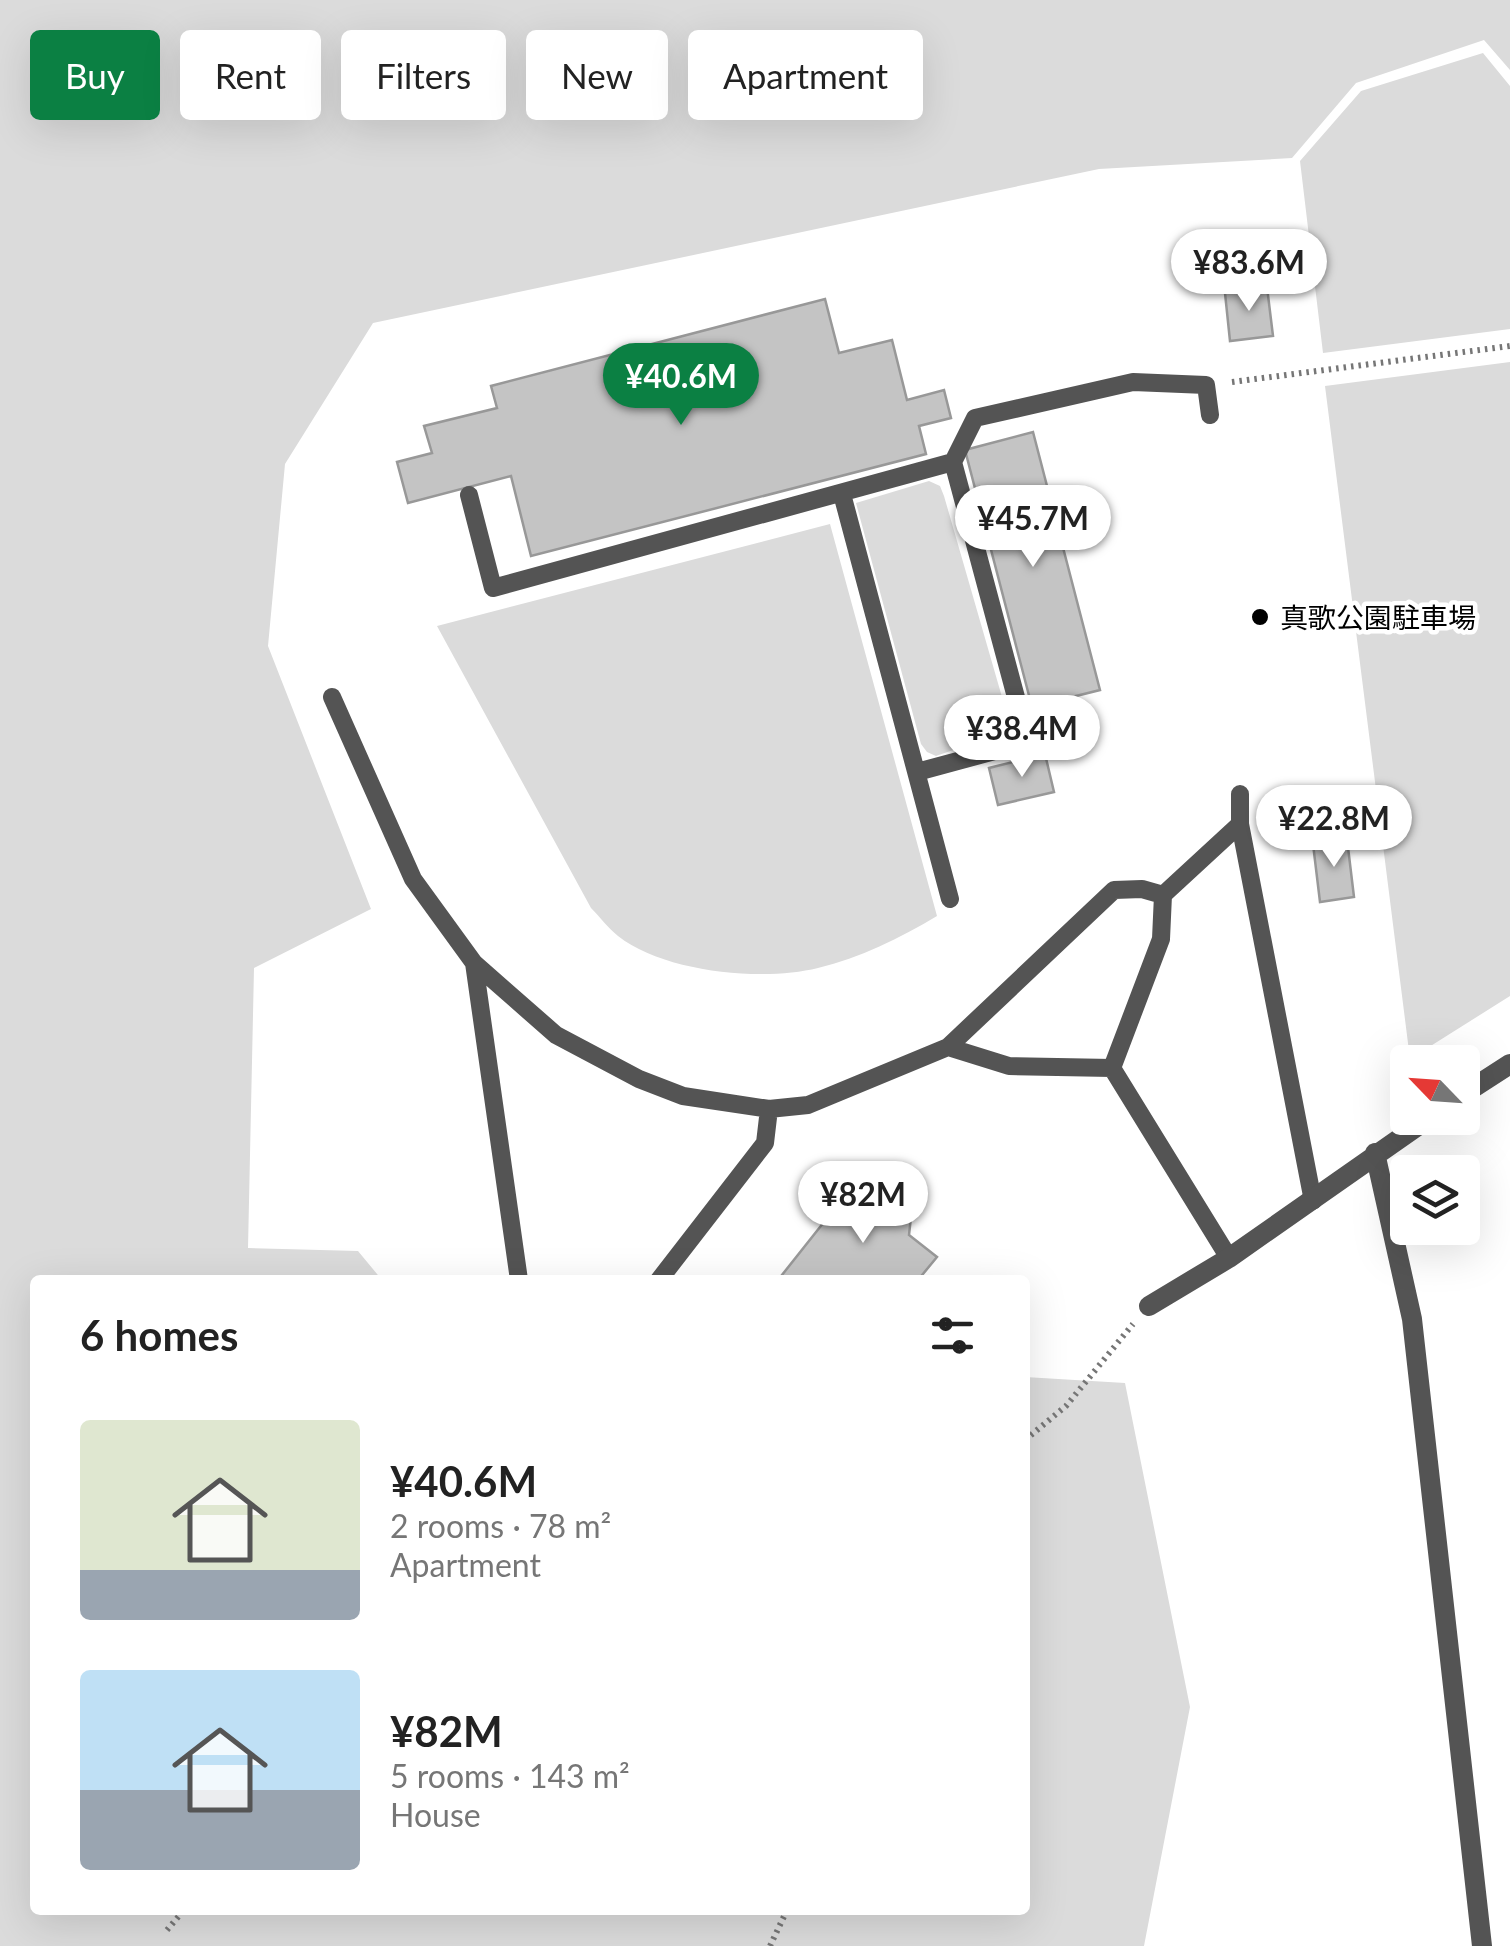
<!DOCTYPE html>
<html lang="en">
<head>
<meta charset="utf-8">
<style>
	:root { --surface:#fff; --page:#f6f6f6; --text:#222; --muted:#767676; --accent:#0b8043 }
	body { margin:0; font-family:Lato,"Noto Sans JP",sans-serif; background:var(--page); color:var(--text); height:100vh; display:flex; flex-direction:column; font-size:38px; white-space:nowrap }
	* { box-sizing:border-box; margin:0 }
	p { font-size:32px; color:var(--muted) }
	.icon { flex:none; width:55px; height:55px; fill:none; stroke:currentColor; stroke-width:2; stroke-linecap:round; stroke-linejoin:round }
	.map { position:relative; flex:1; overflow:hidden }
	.details { position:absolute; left:30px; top:1275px; width:1000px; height:640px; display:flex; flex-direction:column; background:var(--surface); border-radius:10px; box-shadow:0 10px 40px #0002 }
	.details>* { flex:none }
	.hud { position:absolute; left:30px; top:30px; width:1000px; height:90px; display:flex; gap:20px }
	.needle { width:65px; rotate:295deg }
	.controls { position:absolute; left:1390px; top:1045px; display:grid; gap:20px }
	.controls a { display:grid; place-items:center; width:90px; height:90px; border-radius:10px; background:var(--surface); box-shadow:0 10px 40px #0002; font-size:50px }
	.price { position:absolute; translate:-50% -85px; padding:0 22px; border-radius:35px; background:#fff; color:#222; font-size:32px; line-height:65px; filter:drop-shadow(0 2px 5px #0008) }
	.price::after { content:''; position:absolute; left:50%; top:60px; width:30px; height:22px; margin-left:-15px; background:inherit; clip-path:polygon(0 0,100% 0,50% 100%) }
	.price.active { background:var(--accent); color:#fff }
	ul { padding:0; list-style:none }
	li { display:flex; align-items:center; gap:30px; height:250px; padding:0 50px }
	li span { display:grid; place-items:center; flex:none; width:280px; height:200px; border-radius:10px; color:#555 }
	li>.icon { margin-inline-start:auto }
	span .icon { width:120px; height:120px; fill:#fffc; stroke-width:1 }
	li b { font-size:42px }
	h2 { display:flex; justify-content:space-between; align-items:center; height:120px; padding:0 50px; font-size:42px }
	.tag { padding:0 35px; border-radius:10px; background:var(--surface); box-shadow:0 10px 40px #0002; font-size:35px; line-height:90px }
	.tag.active { background:var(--accent); color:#fff }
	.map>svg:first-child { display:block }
	.green { fill:#dbdbdb }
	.building { fill:#c4c4c4; stroke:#989898; stroke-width:2.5 }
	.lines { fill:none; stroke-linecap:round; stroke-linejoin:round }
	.path { stroke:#767676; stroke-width:6; stroke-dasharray:2.5 5; stroke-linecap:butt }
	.lane { stroke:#545454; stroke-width:18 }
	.street { stroke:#545454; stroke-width:20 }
	.poi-dot { fill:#000; stroke:#fff; stroke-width:4 }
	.labels { text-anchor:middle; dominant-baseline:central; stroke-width:9; stroke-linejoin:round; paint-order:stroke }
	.poi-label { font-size:28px; fill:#000; stroke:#fff; text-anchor:start }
</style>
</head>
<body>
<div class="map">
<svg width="1510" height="1946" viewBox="0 0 1510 1946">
	<rect width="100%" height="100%" fill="#fff"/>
	<path class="green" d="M0 0H1510V70L1484 40 1356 83 1292 158 1099 169 373 323 285 464 268 646 371 909 254 968 248 1248 358 1251 382 1280H35V1910H1025V1377L1125 1383 1190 1707 1144 1946H0Z
		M1483 53 1510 86V329L1323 353 1300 161 1361 91Z
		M1510 362V996L1410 1059 1325 386Z
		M929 481 940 486 944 496 1004 704 993 708 999 734 936 756 927 752 921 744 856 503Z
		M830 524 937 916C900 938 860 958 818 968 761 982 664 972 618 936 608 928 600 917 591 908L437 626Z"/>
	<path class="building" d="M1267 287 1273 336 1230 341 1225 293Z
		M825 299 839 353 892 340 907 400 944 390 951 418 919 426 926 454 531 556 511 476 408 503 397 462 432 453 424 426 497 408 491 386Z
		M1033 432 1100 690 1032 707 965 450Z
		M1004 704 1011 731 999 734 993 707Z
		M1045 754 1054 792 998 805 989 768Z
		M1347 839 1354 897 1320 902 1313 844Z
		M851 1188 878 1210 913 1199 909 1235 937 1257 918 1280H778Z"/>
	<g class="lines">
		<path class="path" d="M1232 382 1510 346
			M1025 1440 1066 1406 1133 1324
			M167 1930 184 1910
			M770 1946 787 1910"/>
		<path class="lane" d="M842 494 950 899
			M469 495 493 588 953 462
			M332 697 413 879 474 963 556 1035 639 1079 683 1096 769 1109 808 1105 948 1047 1009 1066 1112 1068 1229 1258
			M917 772 1028 742 953 462 975 418 1133 382 1206 385 1210 415
			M1240 794V824L1313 1201
			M474 963 519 1280
			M948 1047 1114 890 1142 889 1163 895 1240 824
			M1112 1068 1161 939 1163 895
			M659 1280 765 1143 769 1109"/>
		<path class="street" d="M1462 1095 1510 1064
			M1375 1153 1412 1319 1482 1946
			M1149 1306 1229 1258 1429 1118"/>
	</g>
	<circle class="poi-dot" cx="1260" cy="617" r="10"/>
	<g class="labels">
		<g class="poi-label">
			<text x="1280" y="617">真歌公園駐車場</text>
		</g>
	</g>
</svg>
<div class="controls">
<a><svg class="needle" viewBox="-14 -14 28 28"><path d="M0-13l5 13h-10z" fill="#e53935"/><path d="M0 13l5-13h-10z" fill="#767676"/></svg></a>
<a><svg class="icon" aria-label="layers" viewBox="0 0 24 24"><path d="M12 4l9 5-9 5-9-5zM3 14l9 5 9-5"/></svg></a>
</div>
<b class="price" style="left:1249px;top:314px">¥83.6M</b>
<b class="price active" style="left:681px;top:428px">¥40.6M</b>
<b class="price" style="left:1033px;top:570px">¥45.7M</b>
<b class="price" style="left:1022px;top:780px">¥38.4M</b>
<b class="price" style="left:1334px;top:870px">¥22.8M</b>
<b class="price" style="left:863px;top:1246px">¥82M</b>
<div class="hud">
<a class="tag active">Buy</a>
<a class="tag">Rent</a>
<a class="tag">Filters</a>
<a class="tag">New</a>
<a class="tag">Apartment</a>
</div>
<section class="details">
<h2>6 homes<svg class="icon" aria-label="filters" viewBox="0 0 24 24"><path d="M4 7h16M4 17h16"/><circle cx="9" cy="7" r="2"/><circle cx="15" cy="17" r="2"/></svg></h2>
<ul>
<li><span style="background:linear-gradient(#dfe7d0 75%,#9aa5b1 0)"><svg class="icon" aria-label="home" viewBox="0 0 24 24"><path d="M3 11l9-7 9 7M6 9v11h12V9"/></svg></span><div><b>¥40.6M</b><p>2 rooms · 78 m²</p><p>Apartment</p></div></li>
<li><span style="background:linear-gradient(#bfe0f5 60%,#9aa5b1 0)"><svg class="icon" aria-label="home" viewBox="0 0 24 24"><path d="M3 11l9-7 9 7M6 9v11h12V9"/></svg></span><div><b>¥82M</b><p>5 rooms · 143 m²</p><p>House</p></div></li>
</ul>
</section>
</div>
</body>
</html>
